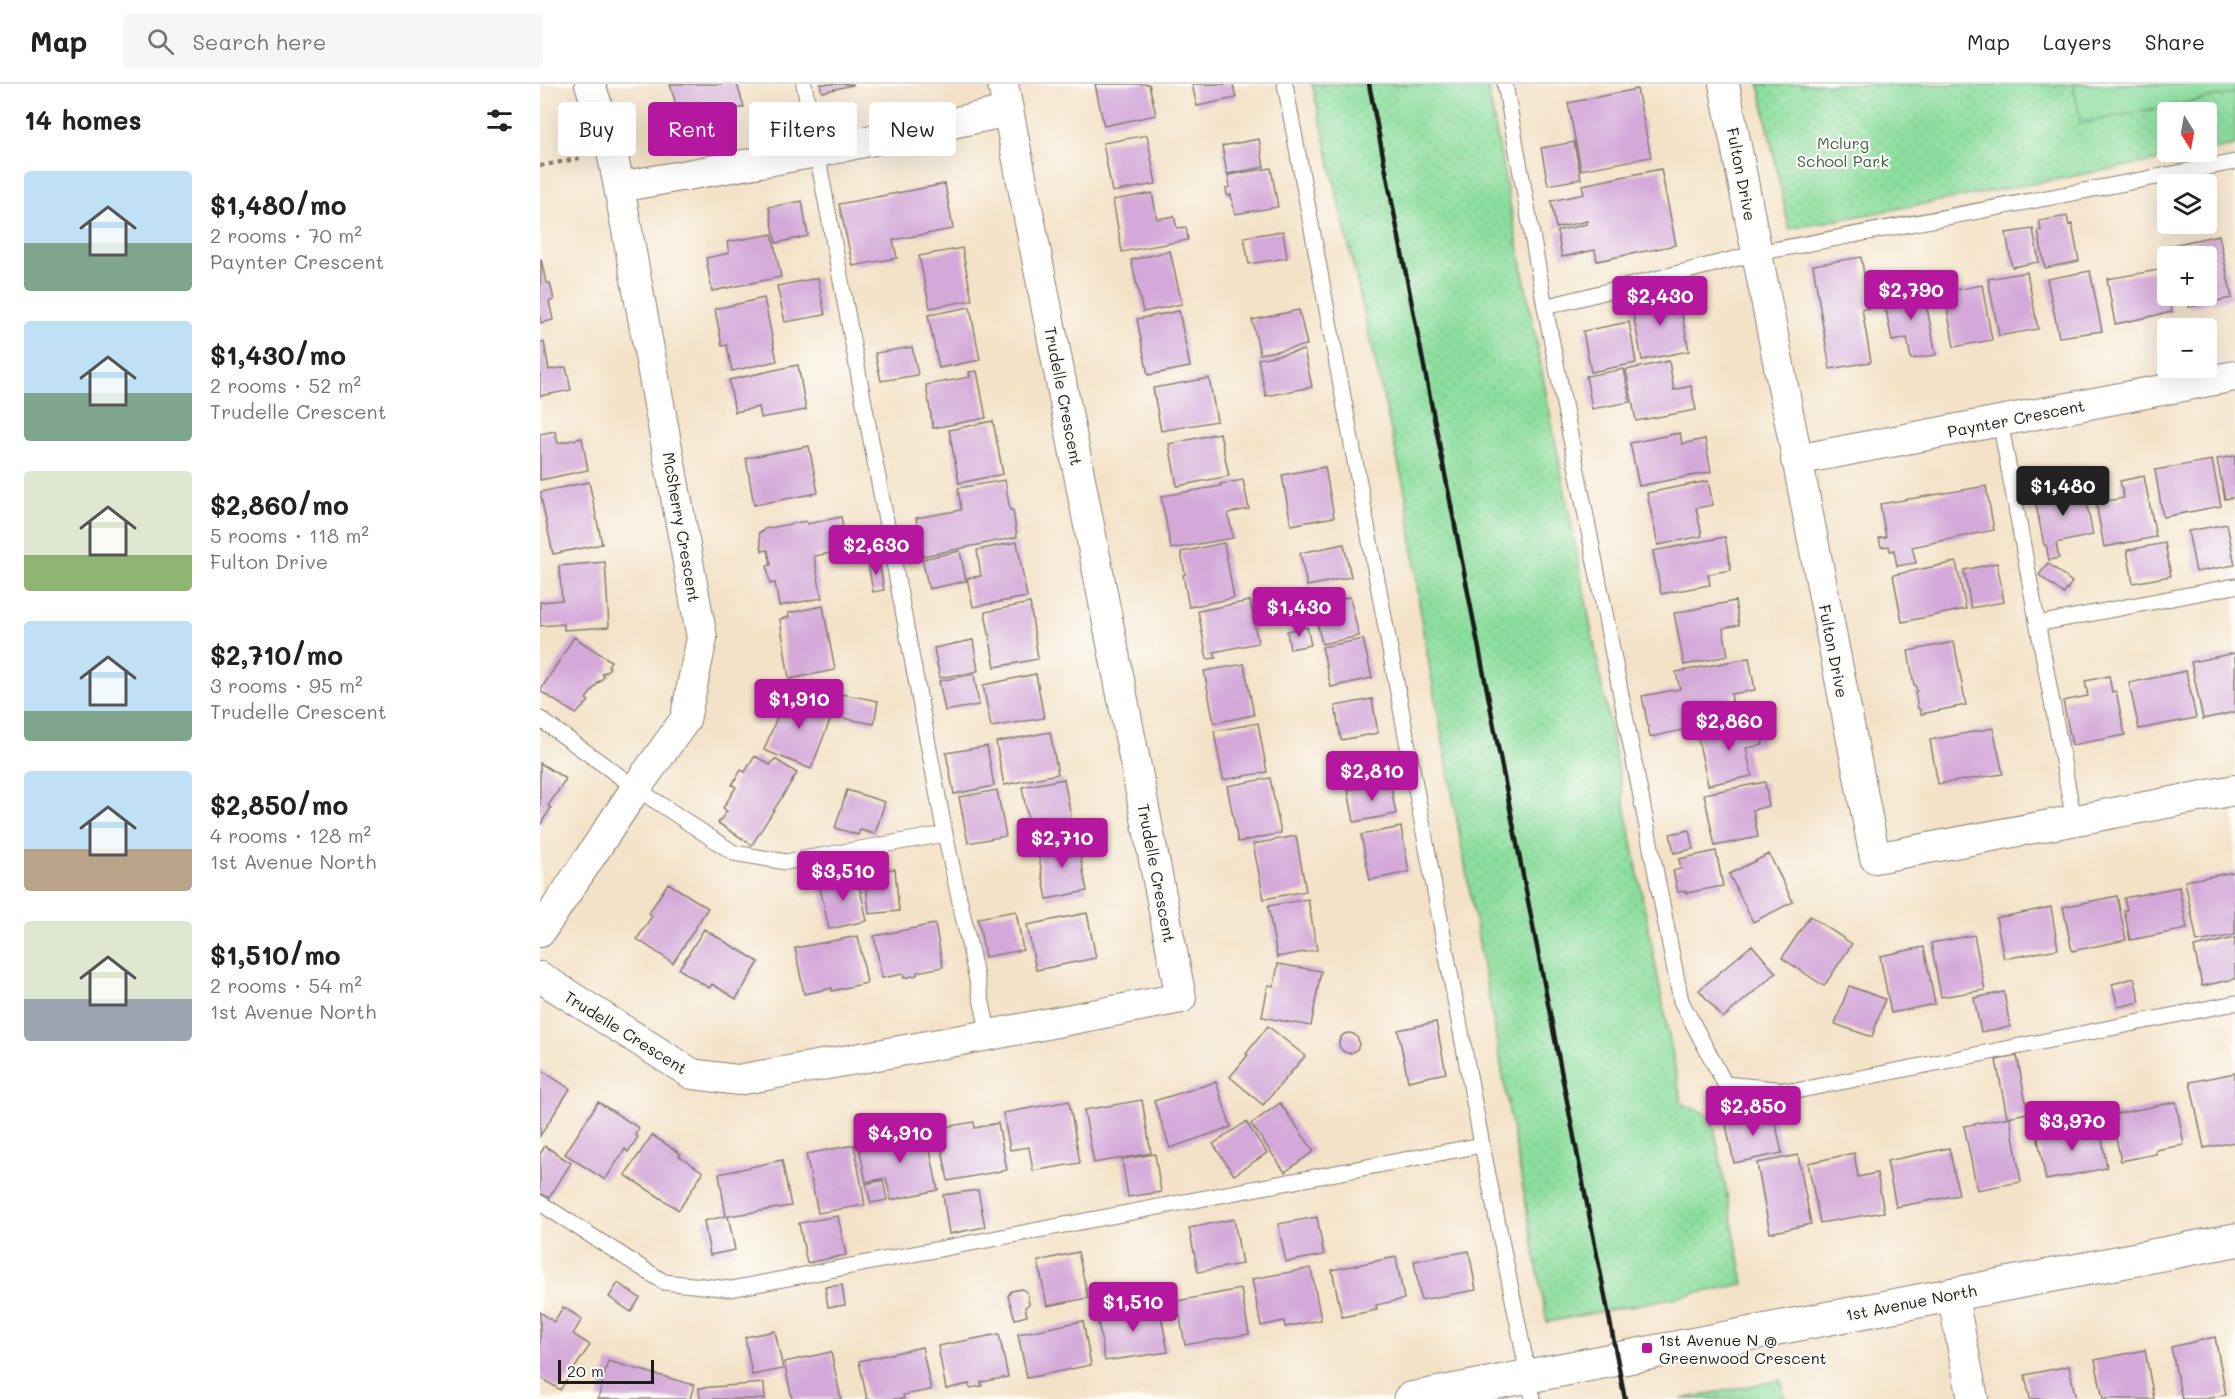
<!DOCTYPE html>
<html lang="en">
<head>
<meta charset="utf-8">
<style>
	:root { --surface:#fff; --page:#f6f6f6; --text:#222; --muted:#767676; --line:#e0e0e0; --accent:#b5179e }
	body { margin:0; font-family:Mali,sans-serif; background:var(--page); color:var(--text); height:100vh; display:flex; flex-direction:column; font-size:22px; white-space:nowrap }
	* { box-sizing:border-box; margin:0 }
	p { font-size:20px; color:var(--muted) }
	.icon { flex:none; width:33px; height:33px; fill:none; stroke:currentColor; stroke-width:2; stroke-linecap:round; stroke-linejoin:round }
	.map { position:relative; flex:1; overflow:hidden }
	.drawer { display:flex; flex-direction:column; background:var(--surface); width:540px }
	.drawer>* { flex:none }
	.guide { position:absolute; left:18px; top:18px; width:570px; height:54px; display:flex; gap:12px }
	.needle { width:39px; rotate:169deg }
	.fabs { position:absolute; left:1617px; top:18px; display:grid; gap:12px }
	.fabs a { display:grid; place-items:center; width:60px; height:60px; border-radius:6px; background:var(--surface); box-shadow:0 6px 24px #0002; font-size:30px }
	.scale { position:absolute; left:18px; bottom:15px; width:96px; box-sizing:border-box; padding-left:6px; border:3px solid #1c1c1c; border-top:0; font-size:16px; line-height:21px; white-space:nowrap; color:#1c1c1c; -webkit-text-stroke:4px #fdfcf7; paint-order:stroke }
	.price { position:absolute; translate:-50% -51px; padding:0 14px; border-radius:6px; background:var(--accent); color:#fff; font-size:20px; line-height:39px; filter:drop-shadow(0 2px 3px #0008) }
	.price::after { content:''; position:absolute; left:50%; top:36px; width:18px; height:14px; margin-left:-9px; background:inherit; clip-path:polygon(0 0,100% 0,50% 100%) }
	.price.active { background:#222; color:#fff }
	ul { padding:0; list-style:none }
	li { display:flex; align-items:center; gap:18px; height:150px; padding:0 24px }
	li span { display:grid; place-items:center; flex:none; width:168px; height:120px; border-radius:6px; color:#555 }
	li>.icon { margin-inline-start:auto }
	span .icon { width:72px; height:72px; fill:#fffc; stroke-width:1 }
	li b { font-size:26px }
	h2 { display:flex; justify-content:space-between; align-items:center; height:72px; padding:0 24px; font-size:26px }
	.tag { padding:0 21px; border-radius:6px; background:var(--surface); box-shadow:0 6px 24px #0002; font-size:21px; line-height:54px }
	.tag.active { background:var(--accent); color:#fff }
	header { display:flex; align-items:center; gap:36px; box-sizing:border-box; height:84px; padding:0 30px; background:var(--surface); border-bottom:2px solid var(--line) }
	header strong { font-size:28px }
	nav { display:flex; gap:33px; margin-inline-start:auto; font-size:21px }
	.search { width:420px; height:54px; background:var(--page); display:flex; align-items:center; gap:15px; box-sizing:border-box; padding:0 21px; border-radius:6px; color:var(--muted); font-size:22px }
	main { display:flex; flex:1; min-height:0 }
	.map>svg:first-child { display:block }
	.green { fill:url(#green-dots); stroke:#547d5d; stroke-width:1.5; fill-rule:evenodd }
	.pitch { fill:#8cde9e; stroke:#547d5d; stroke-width:1.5 }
	.building { fill:#d4a9d9 }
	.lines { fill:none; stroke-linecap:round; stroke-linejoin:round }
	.service-casing { stroke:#887f72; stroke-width:17 }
	.minor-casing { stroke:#887f72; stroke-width:32 }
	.tertiary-casing { stroke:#887f72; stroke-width:35 }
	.path { stroke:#887f72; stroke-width:4; stroke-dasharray:4.5 4.5; stroke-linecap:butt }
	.service { stroke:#fff; stroke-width:15 }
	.minor { stroke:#fff; stroke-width:30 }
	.tertiary { stroke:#fff; stroke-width:33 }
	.rail { stroke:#1c1c1c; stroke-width:4.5 }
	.poi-dot { fill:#b5179e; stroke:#fdfcf7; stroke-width:2 }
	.labels { text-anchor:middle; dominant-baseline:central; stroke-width:4.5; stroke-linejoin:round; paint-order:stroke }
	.park-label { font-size:16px; fill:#43604a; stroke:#fdfcf7 }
	.street-label { font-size:16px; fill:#1c1c1c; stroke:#fdfcf7 }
	.poi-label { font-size:16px; fill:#1c1c1c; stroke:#fdfcf7; text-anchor:start }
</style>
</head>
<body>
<header>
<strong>Map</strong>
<div class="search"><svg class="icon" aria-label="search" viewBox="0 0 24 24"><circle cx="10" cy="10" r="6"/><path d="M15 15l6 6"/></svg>Search here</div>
<nav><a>Map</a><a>Layers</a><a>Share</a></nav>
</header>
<main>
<section class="drawer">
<h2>14 homes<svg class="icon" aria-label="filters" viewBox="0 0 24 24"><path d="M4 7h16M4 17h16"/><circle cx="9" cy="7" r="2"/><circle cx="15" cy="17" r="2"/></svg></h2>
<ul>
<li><span style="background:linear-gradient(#bfe0f5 60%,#7fa58c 0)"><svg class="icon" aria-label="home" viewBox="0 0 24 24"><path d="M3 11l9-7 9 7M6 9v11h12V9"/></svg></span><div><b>$1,480/mo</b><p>2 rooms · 70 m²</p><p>Paynter Crescent</p></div></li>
<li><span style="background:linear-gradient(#bfe0f5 60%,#7fa58c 0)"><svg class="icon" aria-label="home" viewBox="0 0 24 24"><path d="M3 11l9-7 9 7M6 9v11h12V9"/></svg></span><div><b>$1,430/mo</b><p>2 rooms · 52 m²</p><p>Trudelle Crescent</p></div></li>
<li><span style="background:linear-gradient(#dfe7d0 70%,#8fb573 0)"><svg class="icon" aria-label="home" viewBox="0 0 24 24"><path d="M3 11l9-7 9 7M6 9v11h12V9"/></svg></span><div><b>$2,860/mo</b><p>5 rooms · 118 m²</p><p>Fulton Drive</p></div></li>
<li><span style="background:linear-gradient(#bfe0f5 75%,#7fa58c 0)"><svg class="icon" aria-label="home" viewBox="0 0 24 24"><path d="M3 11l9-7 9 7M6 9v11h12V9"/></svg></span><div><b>$2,710/mo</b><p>3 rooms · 95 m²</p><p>Trudelle Crescent</p></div></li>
<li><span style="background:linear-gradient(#bfe0f5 65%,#b9a48a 0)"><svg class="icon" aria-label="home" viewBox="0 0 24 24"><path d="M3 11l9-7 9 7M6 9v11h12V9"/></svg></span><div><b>$2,850/mo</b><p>4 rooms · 128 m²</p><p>1st Avenue North</p></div></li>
<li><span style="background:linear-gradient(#dfe7d0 65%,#9aa5b1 0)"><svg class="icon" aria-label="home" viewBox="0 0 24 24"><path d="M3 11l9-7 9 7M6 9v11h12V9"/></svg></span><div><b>$1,510/mo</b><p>2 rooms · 54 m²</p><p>1st Avenue North</p></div></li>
</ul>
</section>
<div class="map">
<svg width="1695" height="1315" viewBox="0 0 1695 1315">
	<defs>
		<pattern id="green-dots" width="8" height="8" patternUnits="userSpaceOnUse" patternTransform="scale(1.5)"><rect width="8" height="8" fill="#8cde9e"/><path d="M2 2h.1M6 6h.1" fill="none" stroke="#78be88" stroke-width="1.8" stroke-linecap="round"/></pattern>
	</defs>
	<rect width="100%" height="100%" fill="#fdfcf7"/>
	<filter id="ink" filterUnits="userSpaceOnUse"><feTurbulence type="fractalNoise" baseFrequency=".0167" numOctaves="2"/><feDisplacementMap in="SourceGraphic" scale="12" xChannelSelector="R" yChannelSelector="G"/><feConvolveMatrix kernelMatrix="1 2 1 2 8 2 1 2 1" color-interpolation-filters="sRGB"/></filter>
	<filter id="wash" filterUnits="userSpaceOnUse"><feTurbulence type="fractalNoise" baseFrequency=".008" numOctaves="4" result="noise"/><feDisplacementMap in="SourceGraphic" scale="24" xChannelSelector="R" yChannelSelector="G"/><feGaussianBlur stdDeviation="1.35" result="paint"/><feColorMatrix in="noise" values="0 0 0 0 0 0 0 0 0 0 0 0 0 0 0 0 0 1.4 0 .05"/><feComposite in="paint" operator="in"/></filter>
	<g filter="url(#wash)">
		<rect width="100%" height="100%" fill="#f4e2c8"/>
		<path class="green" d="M772 0H947L1142 1020 1172 1032 1204 1200 1007 1238 882 541 867 417Z
			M1219 0H1695V62L1249 145ZM1628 28H1666V68H1628Z
			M1241 1296 1245 1315H1141Z"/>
		<path class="pitch" d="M1533 0H1695V9L1541 39Z"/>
		<g id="blocks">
			<path class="building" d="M130 0H197L204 23 164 34 159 18 137 24Z
				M280 0H313V1L282 8Z
				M555 0H609L616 31 564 42Z
				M652 0H693L696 14 657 22Z
				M1097 5 1111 73 1041 86 1028 19Z
				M607 51 616 100 572 108 563 59Z
				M719 55 724 83 687 90 682 62Z
				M1034 58 1041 95 1008 101 1001 64Z
				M731 84 738 123 695 130 691 111 687 112 686 104 690 103 688 91Z
				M1121 85 1136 161 1057 177 1055 166 1022 173 1017 147 1047 140V137L1016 144 1011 117 1044 110 1042 101Z
				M405 100 413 145 353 156 357 174 313 182 299 120Z
				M612 109 617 135 634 132 637 144 646 143 648 156 582 168 573 116Z
				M262 117 268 152 236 159 229 123Z
				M1527 132 1529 141 1532 140 1539 177 1505 184 1498 147 1501 146 1499 137Z
				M1493 145 1499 178 1472 183 1466 149Z
				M743 147 747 174 709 180 704 153Z
				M232 150 241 193 172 207 166 174 189 169 187 158Z
				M1679 151 1692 214 1649 223 1647 212H1666V172H1631L1628 162Z
				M422 164 432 216 390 224 379 172Z
				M630 167 642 220 603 228 591 176Z
				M1321 173 1330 224 1322 225 1331 278 1290 285 1273 181Z
				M1 175 6 199H10L14 216 9 217 13 236 0 239Z
				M1624 185 1632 228 1575 240 1567 195Z
				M1550 187 1562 247 1519 253 1507 195Z
				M1487 188 1498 245 1459 252 1448 195Z
				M278 194 285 231 245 238 237 202Z
				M1442 201 1452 256 1414 263 1404 208Z
				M1383 203 1396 271 1371 275 1367 254 1352 257 1343 210Z
				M1138 210 1149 267 1102 276 1091 219Z
				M224 214 237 277 192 287 187 261 182 262 175 225Z
				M430 223 440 276 399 284 388 231Z
				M759 226 767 261 720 270 712 236Z
				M639 227 650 283 608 291 597 235Z
				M1089 238 1096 279 1051 288 1043 247Z
				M0 258H4L9 286 26 283 31 306 0 312Z
				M372 263 378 291 341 297 335 269Z
				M764 266 772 303 726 312 718 275Z
				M1129 277 1134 306 1151 302 1156 326 1096 337 1086 286Z
				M258 281 266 326 221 334 219 323 195 328 189 296Z
				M1084 285 1090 318 1052 325 1046 292Z
				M437 287 446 334 393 344 386 301 430 293 429 288Z
				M669 294 677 337 621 347 613 304Z
				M453 337 463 390 419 399 409 346Z
				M15 347 18 359 42 354 48 386 0 396V350Z
				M680 349 689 392 637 402 629 360Z
				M1140 349 1142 360 1165 355 1171 388 1099 402 1090 359Z
				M269 362 278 409 214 421 206 374Z
				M1695 372V413L1685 415 1677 375Z
				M1672 376 1681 422 1623 433 1615 386Z
				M785 383 794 433 751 441 742 391Z
				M1604 392 1616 453 1564 463 1556 419 1584 414 1580 397Z
				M465 396 470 426H473L477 453 383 472 376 434 421 426 418 404Z
				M703 396 709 425 688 429 693 454 631 465 621 412 681 402 680 400Z
				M1168 397 1173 421 1156 424 1162 452 1118 461 1107 409Z
				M49 398 62 460 13 470 0 408Z
				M1543 401 1553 451 1516 459 1519 474 1509 476 1506 461H1504L1494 411Z
				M1446 402 1454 446 1372 463 1376 479 1357 482 1354 466 1350 467 1349 462 1341 463 1339 454 1346 453 1340 420Z
				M301 433 307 466 274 472 282 514 239 522 235 499 230 500 227 482 231 481 228 466 222 467 219 448 224 447V445L266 437 267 440Z
				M1687 440 1695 481 1656 488 1648 447Z
				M1185 453 1191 486 1168 490 1170 501 1121 510 1113 467Z
				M477 458 487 513 433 523 427 494 441 492 437 466Z
				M684 459 694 514 649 523 643 491 645 490 641 468Z
				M1625 459 1631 492 1593 499 1587 466Z
				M804 460 811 493 767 502 760 469Z
				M420 467 426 497 389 505 382 475Z
				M339 477 344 506 333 508 328 479Z
				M65 478 69 543 24 546V540L0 542V518L22 516 19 482Z
				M1416 478 1426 525 1362 538 1353 491Z
				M1457 479 1464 518 1431 524 1424 486Z
				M1508 479 1532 498 1524 510 1499 491Z
				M810 513 819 552 782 560 773 521Z
				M710 517 718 559 674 568 676 574 667 575 658 527Z
				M1195 517 1199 541 1183 544 1188 572 1144 581 1134 529Z
				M490 519 498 575 455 583 445 528Z
				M283 522 295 586 249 595 240 535 249 533 248 529Z
				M767 543 771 561 750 565 747 547Z
				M34 553 71 577 68 582 70 583 66 589 64 588 62 590 64 592 60 598 59 597 46 615 49 617 36 630 0 607Z
				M823 555 832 594 791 603 782 563Z
				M433 556 438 587 400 594 394 564Z
				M1414 558 1426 621 1381 630 1380 625H1378L1375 608 1377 607 1375 601H1374L1368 567Z
				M1695 569V628L1663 635 1651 578Z
				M1209 574 1215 606 1191 610 1193 622 1146 631 1148 645 1110 653 1102 612 1140 605 1136 588Z
				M704 580 714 631 674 639 664 587Z
				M1646 587 1656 634 1599 645 1589 599Z
				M434 590 439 621 405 627 399 597Z
				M496 590 504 634 451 643 443 601Z
				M1569 592 1572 608 1576 607 1585 651 1532 661 1523 617 1548 612 1545 597Z
				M247 608 294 626 271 685 224 666Z
				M302 610 338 617 334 640 297 633Z
				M832 615 838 649 801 656 795 622Z
				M1218 637 1223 661 1206 664 1212 692 1168 701 1157 650Z
				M718 639 727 688 683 696 674 647Z
				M1453 644 1463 690 1398 700 1390 656Z
				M510 648 518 690 464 701 456 658Z
				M447 662 454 702 414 710 406 669Z
				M215 672 230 681 235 675 257 689 212 761 178 739 187 727 183 724 196 703 192 701 201 686 205 688Z
				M0 679 26 695 8 722 11 724 0 741Z
				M730 694 741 749 698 758 687 702Z
				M524 695 534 749 492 758 482 703Z
				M850 698 856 730 814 738 808 706Z
				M1225 698 1229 722 1213 726 1218 753 1175 762 1164 710Z
				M307 706 345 718 335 750 320 746 318 751 295 744Z
				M457 706 466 752 428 759 419 713Z
				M861 743 869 788 830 796 821 751Z
				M1149 746 1153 765 1134 769 1130 750Z
				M756 752 766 807 724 815 713 760Z
				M537 755 547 807 507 815 497 763Z
				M1176 767 1183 802 1146 809V807L1138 808 1133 787 1141 785 1139 775Z
				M1229 770 1253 818 1213 838 1189 790Z
				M355 785 359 827 329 830 325 788Z
				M1695 788V851L1657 858 1645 797Z
				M317 791 327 837 289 845 279 799Z
				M128 799 168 824 133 879 97 855 112 832 109 829Z
				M1639 803 1647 845 1590 856 1584 826H1587L1584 814Z
				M1577 812 1586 856 1532 867 1523 823Z
				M768 815 777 866 737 873 728 822Z
				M1511 823 1518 865 1464 875 1456 834Z
				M476 827 483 866 445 873 438 834Z
				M547 829 556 874 496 886 487 841Z
				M1270 832 1312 860 1284 902 1242 874Z
				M395 840 403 883 377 888V891L364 894 363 890 342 894 334 852Z
				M164 845 219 878 196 915 172 900 169 904 139 885Z
				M1434 851 1445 906 1401 913 1391 859Z
				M318 852 327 899 292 907V904L264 910 255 864Z
				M1695 854V895L1662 902 1654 863Z
				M1212 861 1236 889 1183 934 1159 906Z
				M1384 863 1395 920 1351 929 1340 872Z
				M738 880 781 887 771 942 722 933 728 901 734 902Z
				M1594 894 1600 918 1578 923 1572 900Z
				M1309 902 1345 915 1332 953 1295 940Z
				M1464 908 1470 943 1441 948 1434 914Z
				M896 938 906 989 868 997 858 946Z
				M728 942 765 972 723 1021 690 993 708 971 706 970Z
				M799 959a10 10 0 1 1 20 0a10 10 0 1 1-20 0Z
				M1477 972 1488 1029 1467 1033 1456 976Z
				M0 985 30 1005 0 1052Z
				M1695 989V1058L1664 1064 1650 998Z
				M676 998 691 1043 630 1064 614 1017Z
				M602 1016 611 1069 554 1079 544 1026Z
				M529 1017 540 1079 493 1087 489 1063 470 1066 463 1029Z
				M58 1018 99 1044 95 1051 98 1053 88 1068 85 1065 65 1096 25 1070Z
				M1636 1018 1644 1061 1616 1066V1070L1581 1077 1571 1031Z
				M740 1019 774 1067 745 1088 711 1040Z
				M1233 1027 1242 1069 1194 1079 1185 1036Z
				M1470 1033 1481 1098 1437 1106 1424 1042Z
				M434 1038 435 1044 458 1039 467 1086 408 1097 398 1044Z
				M706 1038 727 1069 694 1091 673 1060Z
				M1541 1042V1046L1560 1043 1567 1084 1506 1096 1497 1050Z
				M386 1046 398 1106 351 1116 346 1094 326 1098 318 1057 339 1053V1056Z
				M112 1051 141 1070 139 1072 163 1088 139 1126 85 1091Z
				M314 1061 325 1121 278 1129 266 1070Z
				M5 1062 31 1079 9 1114 0 1109V1070Z
				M1409 1064 1419 1111 1356 1123 1347 1077Z
				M1314 1069 1318 1093 1337 1089 1344 1128 1280 1139 1268 1079Z
				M615 1070 621 1108 588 1113 582 1075Z
				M1258 1071 1271 1140 1230 1149 1217 1079Z
				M242 1076 251 1122 188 1132 195 1166 170 1171 164 1137 186 1132 179 1090Z
				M343 1096 347 1116 331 1119 326 1100Z
				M438 1106 445 1143 409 1150 403 1111Z
				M298 1132 306 1171 267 1179 259 1139Z
				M777 1133 784 1171 746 1178 738 1140Z
				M694 1135 702 1180 658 1188 649 1144Z
				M929 1167 936 1206 881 1216 874 1177Z
				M538 1168 548 1214 507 1222 498 1177Z
				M856 1173 864 1215 836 1221 837 1226 802 1233 792 1186Z
				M771 1184 781 1236 745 1243 744 1237 721 1242 712 1195Z
				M78 1199 100 1214 91 1228 69 1213Z
				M302 1201 305 1221 288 1223 285 1203Z
				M482 1205 487 1208 489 1220 485 1223 487 1232 475 1235 468 1212 471 1207Z
				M701 1205 709 1250 645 1261 637 1217Z
				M619 1220 628 1268 565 1277 557 1232Z
				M23 1223 42 1235 33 1250 50 1261 20 1306 0 1293V1228L14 1238Z
				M543 1237 551 1281 487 1294 478 1250Z
				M235 1247 243 1285 212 1291 205 1253Z
				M459 1250 468 1293 441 1298 442 1302 430 1304 429 1300 406 1305 398 1262Z
				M1675 1253 1686 1311 1665 1315H1642L1631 1263Z
				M382 1263 391 1306 363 1311 364 1315H327L319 1277Z
				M1605 1266 1614 1315H1563L1555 1276Z
				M291 1268 301 1315H252L244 1278Z
				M68 1277 154 1301 150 1315H58Z
				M1529 1282 1536 1315H1490L1485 1291Z
				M224 1299 225 1315H160L159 1304Z"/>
		</g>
	</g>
	<g filter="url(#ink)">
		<use href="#blocks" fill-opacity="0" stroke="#887f72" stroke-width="1.5"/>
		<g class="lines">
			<defs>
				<path id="service" d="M264 0 405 750 449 951
					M745 0 942 1061 993 1315
					M965 0 1005 223 1141 917 1185 1000 1256 1007 1695 919
					M1005 223 1218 169 1695 78
					M1460 337 1534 737
					M1497 540 1695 502
					M0 635 96 704 194 769 246 778 405 750
					M0 1119 124 1198 191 1205 942 1061"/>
				<path id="minor" d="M1184 0 1335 774 1695 706
					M79 103 277 68 468 27
					M1256 376 1695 292
					M0 848 96 704 145 636 162 554 79 103 72 68 50 0
					M0 893 152 990 198 996 449 951 641 914 463 0
					M1412 1209 1433 1315"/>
				<path id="tertiary" d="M870 1315 1695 1156"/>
			</defs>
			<use href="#service" class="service-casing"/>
			<use href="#minor" class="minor-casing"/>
			<use href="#tertiary" class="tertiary-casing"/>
			<path class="path" d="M0 82 41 74"/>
			<use href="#service" class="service"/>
			<use href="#minor" class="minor"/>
			<use href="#tertiary" class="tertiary"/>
			<path class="rail" d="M829 0 1085 1315"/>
		</g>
	</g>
	<rect class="poi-dot" x="1101" y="1258" width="12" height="12" rx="3"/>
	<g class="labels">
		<g class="park-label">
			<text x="1303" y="58">Mclurg<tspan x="1303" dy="18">School Park</tspan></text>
		</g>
		<g class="street-label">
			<text transform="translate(1202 90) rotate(79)">Fulton Drive</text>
			<text transform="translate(524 312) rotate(79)">Trudelle Crescent</text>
			<text transform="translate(1476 334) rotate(-11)">Paynter Crescent</text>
			<text transform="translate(142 443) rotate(80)">McSherry Crescent</text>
			<text transform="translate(1294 567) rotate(79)">Fulton Drive</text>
			<text transform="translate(617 789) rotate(79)">Trudelle Crescent</text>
			<text transform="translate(86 948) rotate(32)">Trudelle Crescent</text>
			<text transform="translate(1371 1218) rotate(-11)">1st Avenue North</text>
		</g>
		<g class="poi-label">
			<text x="1119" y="1255">1st Avenue N @<tspan x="1119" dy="18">Greenwood Crescent</tspan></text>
		</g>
	</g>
</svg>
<div class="fabs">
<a><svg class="needle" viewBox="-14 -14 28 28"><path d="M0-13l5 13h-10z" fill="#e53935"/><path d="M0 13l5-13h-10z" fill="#767676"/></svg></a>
<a><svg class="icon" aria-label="layers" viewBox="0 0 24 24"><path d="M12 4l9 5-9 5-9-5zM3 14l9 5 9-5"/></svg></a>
<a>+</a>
<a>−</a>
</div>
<div class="scale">20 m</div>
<b class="price" style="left:1371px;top:237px">$2,790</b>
<b class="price" style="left:1120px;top:243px">$2,430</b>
<b class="price active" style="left:1523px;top:433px">$1,480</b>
<b class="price" style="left:336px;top:492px">$2,630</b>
<b class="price" style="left:759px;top:554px">$1,430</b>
<b class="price" style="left:259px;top:646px">$1,910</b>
<b class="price" style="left:1189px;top:668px">$2,860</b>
<b class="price" style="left:832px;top:718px">$2,810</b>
<b class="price" style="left:522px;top:785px">$2,710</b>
<b class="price" style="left:303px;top:818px">$3,510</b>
<b class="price" style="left:1213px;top:1053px">$2,850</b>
<b class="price" style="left:1532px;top:1068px">$3,970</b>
<b class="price" style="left:360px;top:1080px">$4,910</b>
<b class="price" style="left:593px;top:1249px">$1,510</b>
<div class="guide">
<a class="tag">Buy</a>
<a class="tag active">Rent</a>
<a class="tag">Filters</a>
<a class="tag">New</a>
</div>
</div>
</main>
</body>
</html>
